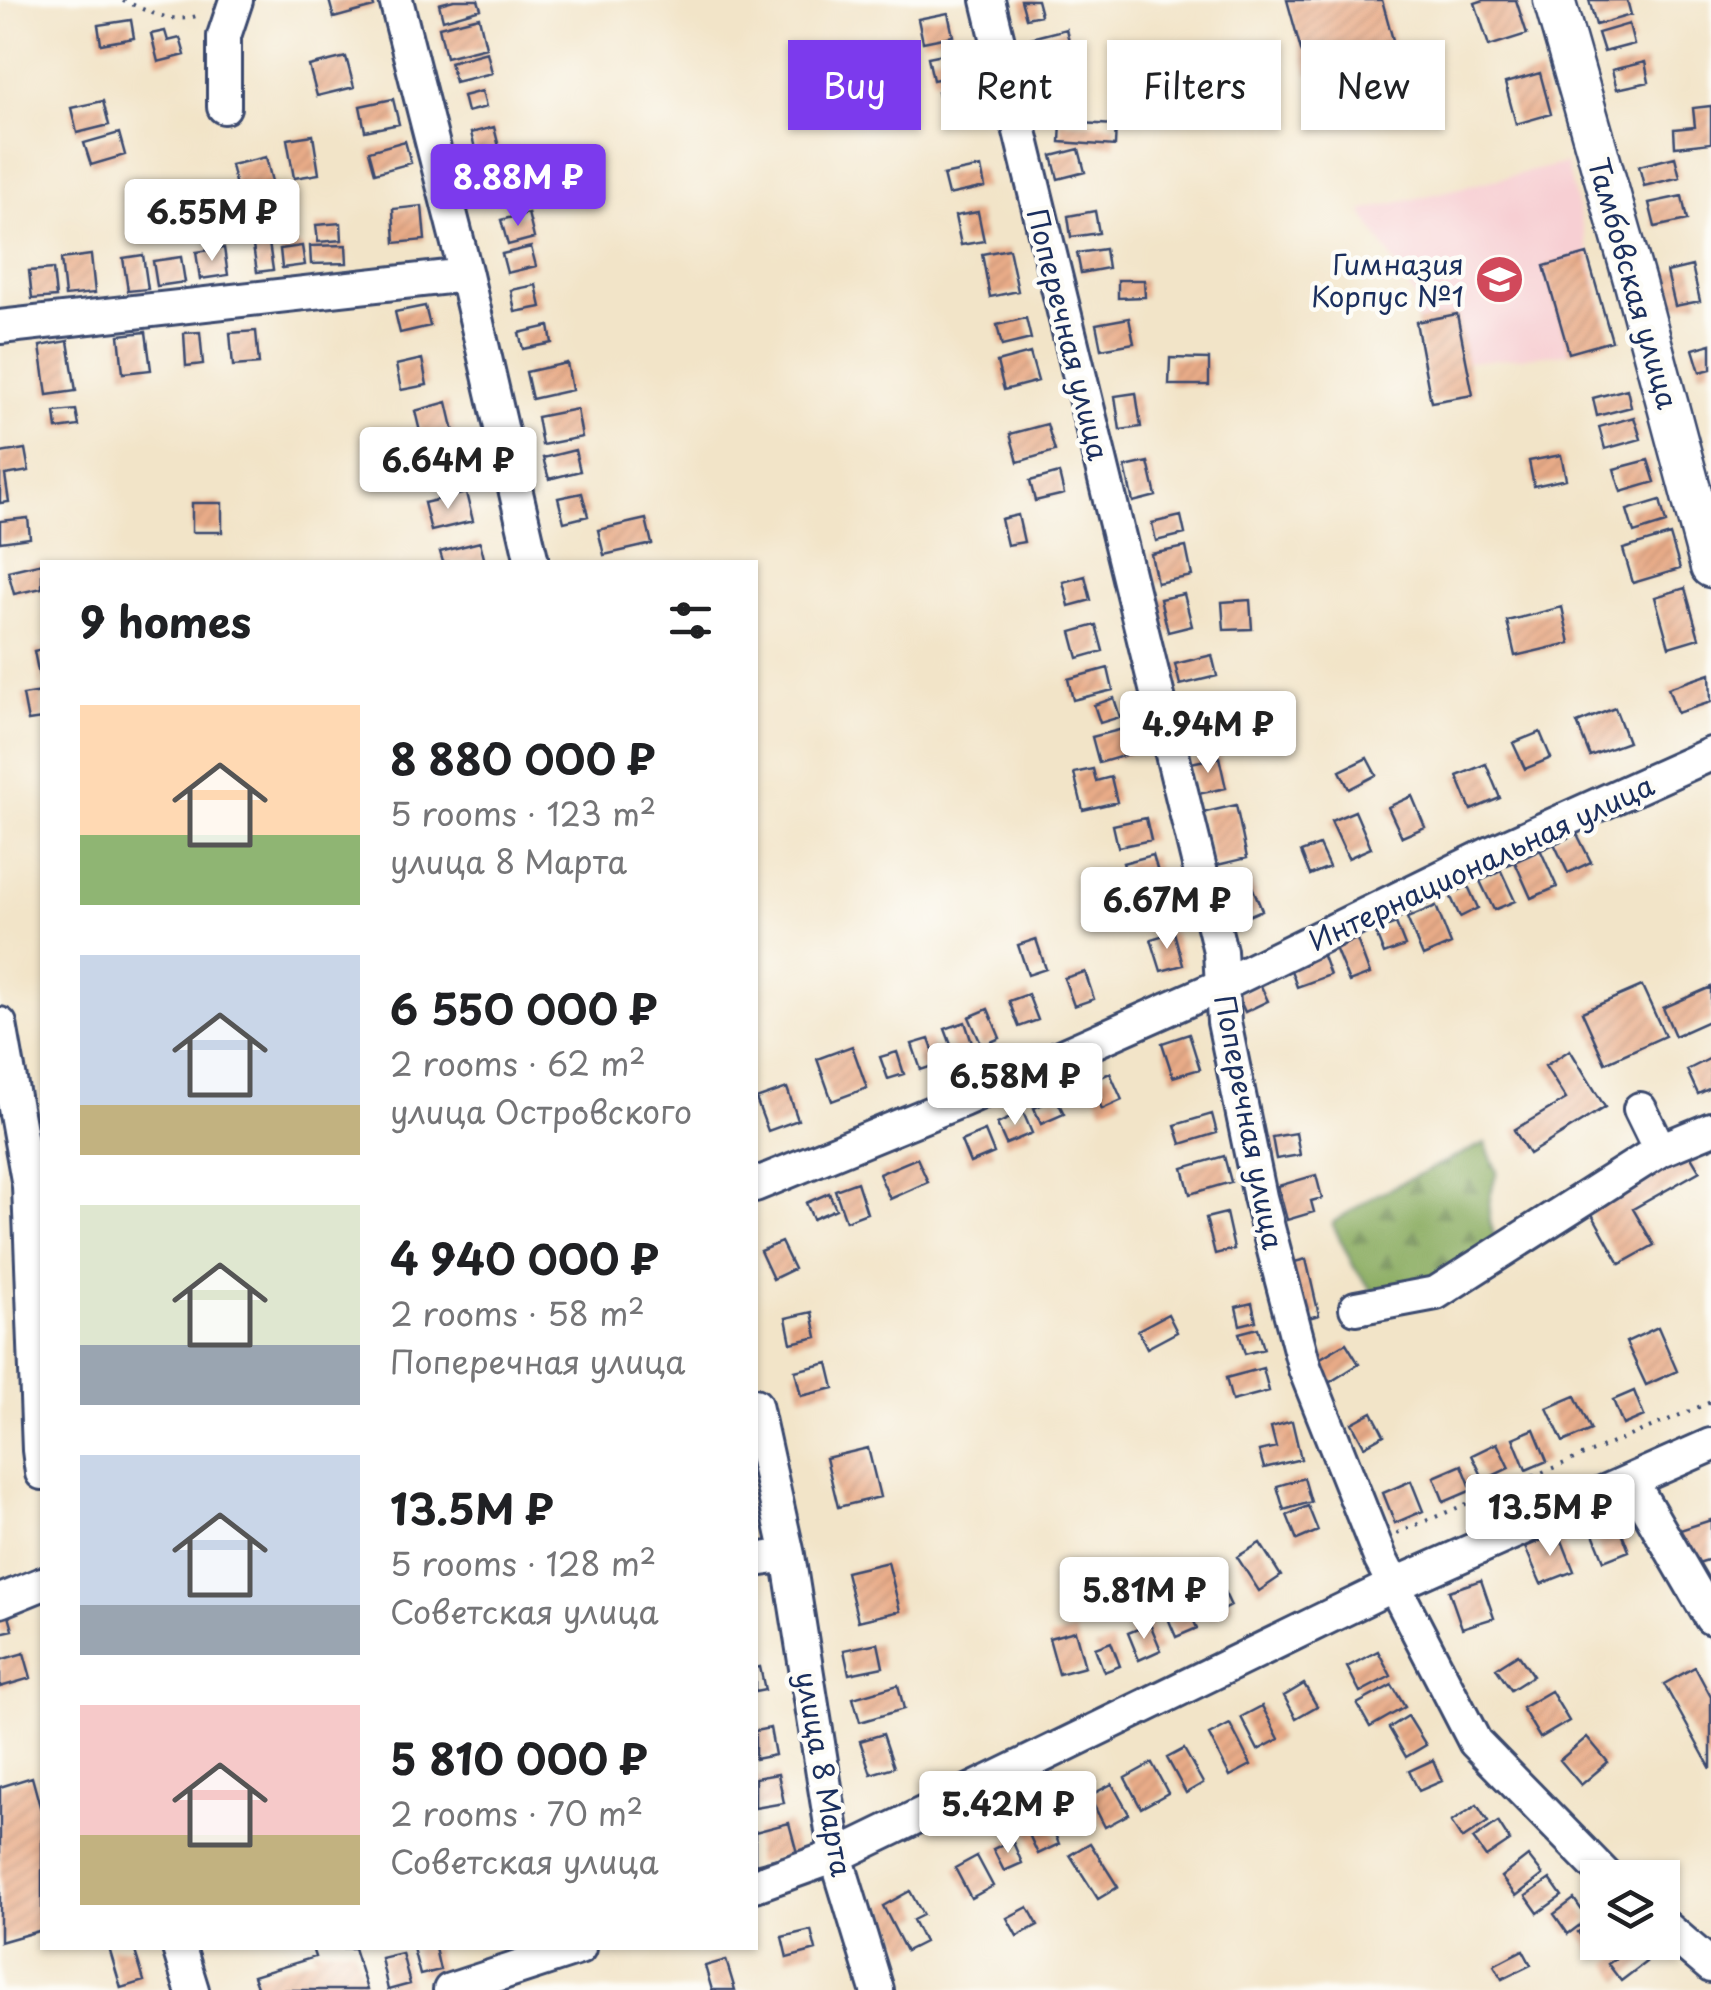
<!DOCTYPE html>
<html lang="en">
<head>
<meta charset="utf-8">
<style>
	:root { --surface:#fff; --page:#f6f6f6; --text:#202124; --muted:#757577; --accent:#7c3aed }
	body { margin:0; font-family:"Playpen Sans",sans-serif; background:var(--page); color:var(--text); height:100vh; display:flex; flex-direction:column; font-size:38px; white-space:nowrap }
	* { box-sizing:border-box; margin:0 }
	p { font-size:32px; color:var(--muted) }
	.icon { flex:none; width:55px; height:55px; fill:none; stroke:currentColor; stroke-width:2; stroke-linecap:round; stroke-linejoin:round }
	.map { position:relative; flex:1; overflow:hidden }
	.side { position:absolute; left:40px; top:560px; width:718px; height:1390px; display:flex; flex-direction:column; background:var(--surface); border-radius:0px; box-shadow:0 2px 8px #0004 }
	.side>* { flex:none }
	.hud { position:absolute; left:788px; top:40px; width:772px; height:90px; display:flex; gap:20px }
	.fabs { position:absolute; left:1580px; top:1860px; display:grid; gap:20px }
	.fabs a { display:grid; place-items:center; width:100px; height:100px; border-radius:0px; background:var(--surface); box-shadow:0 2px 8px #0004; font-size:50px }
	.price { position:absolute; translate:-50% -85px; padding:0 22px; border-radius:10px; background:#fff; color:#222; font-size:32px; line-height:65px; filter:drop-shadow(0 2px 5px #0008) }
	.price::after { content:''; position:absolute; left:50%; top:60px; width:30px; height:22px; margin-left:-15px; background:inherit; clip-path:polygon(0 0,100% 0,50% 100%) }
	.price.active { background:var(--accent); color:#fff }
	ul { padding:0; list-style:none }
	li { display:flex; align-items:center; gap:30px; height:250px; padding:0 40px }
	li span { display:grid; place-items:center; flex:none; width:280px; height:200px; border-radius:0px; color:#555 }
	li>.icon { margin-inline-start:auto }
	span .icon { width:120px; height:120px; fill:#fffc; stroke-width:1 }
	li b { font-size:42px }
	h2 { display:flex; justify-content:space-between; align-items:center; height:120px; padding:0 40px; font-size:42px }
	.tag { padding:0 35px; border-radius:0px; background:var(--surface); box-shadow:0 2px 8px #0004; font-size:35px; line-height:90px }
	.tag.active { background:var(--accent); color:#fff }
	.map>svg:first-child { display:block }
	.built { fill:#f7cfd3 }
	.forest { fill:url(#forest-firs); stroke:#526e60; stroke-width:2.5 }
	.building { fill:url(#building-hatch) }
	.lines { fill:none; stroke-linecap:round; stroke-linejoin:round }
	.minor-casing { stroke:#3b4a6e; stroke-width:38 }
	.major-casing { stroke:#3b4a6e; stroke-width:45 }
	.path { stroke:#3b4a6e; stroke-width:4; stroke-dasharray:2.5 8; stroke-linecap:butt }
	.minor { stroke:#fff; stroke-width:32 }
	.major { stroke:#fff; stroke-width:40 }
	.labels { text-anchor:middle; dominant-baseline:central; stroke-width:9; stroke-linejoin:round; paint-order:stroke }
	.poi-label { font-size:28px; fill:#1b2f5e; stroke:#fdfcf7; text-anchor:end }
	.street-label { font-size:28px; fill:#1b2f5e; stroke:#fdfcf7 }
</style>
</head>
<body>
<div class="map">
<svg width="1711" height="1990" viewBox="0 0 1711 1990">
	<defs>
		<pattern id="forest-firs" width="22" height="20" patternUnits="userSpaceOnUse" patternTransform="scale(2.5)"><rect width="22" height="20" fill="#8aac61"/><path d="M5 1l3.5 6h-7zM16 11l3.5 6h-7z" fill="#708c53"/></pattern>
		<pattern id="building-hatch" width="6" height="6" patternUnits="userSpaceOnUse" patternTransform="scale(2.5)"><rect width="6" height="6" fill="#e9ac88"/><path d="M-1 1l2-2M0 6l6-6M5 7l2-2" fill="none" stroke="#c79478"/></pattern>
	</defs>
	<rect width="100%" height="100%" fill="#fdfcf7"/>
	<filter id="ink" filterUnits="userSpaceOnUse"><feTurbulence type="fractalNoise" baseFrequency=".01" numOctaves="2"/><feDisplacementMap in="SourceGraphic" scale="20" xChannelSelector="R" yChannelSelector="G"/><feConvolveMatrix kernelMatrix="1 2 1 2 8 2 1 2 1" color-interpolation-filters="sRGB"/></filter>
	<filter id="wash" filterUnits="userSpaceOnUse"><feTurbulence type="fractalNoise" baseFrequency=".0048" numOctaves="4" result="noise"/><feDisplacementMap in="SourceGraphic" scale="40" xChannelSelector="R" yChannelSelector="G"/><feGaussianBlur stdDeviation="2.25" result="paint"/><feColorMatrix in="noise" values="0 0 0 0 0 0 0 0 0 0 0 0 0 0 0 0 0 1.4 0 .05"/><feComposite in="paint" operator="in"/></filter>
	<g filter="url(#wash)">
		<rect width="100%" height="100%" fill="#f2e4c8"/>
		<path class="built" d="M1566 163 1612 341 1569 353 1467 362 1473 395 1431 402 1416 322 1419 304 1362 211Z"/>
		<path class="forest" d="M1485 1143 1497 1172C1486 1207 1485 1217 1501 1251L1382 1303 1354 1267 1332 1223 1378 1194Z"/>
		<g id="blocks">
			<path class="building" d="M329 0H372L374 7 334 18Z
				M454 0H478L481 9 443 20 439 4Z
				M1021 0H1037L1041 15 1026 18Z
				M1287 0H1382L1396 51 1308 75Z
				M1484 0H1516L1527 34 1489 46 1475 3Z
				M1589 0H1627L1631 15 1596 25Z
				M948 13 953 36 923 42 918 19Z
				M479 17 486 47 446 57 439 27Z
				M131 20 134 38 101 44 98 25Z
				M1629 24 1634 44 1604 52 1598 33Z
				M1066 29 1072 54 1029 65 1023 40Z
				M165 31 168 41 180 38 185 55 158 62 151 34Z
				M958 51 963 74 933 80 928 57Z
				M487 52 492 73 455 82 450 62Z
				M346 57 354 87 317 96 309 66Z
				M1645 62 1649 82 1617 89 1612 70Z
				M1540 73 1551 114 1516 124 1505 83Z
				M968 86 973 109 943 115 938 92Z
				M1067 87 1071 106 1040 112 1036 93Z
				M482 91 486 107 467 112 463 96Z
				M393 99 399 124 365 131 360 106Z
				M103 101 109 125 77 133 71 108Z
				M1711 106V143L1675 147 1674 129 1695 127 1693 108Z
				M1061 122 1116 125 1115 146 1060 142Z
				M494 127 499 147 476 152 471 133Z
				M119 133 125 155 91 165 84 143Z
				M313 135 319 174 294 178 287 139Z
				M405 141 411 163 375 173 369 151Z
				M1079 149 1085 172 1058 179 1052 156Z
				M266 157 273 186 238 195 231 165Z
				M1675 157 1680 177 1644 186 1639 166Z
				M559 159 564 184 526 191 522 166Z
				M981 167 985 187 948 195 943 175Z
				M1682 196 1687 220 1655 227 1649 203Z
				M422 206 425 240 395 243 393 209Z
				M1095 211 1099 233 1071 237 1068 216Z
				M978 212 984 241 961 245 955 216Z
				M528 213 534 238 508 245 501 220Z
				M341 223 342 240 318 242 316 225Z
				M269 243 273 270 257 272 253 246Z
				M346 245 347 263 311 264 310 246Z
				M302 246 305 265 282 268 280 249Z
				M531 247 536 266 507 273 502 254Z
				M224 248 228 275 200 279 196 252Z
				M1009 249 1018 291 990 297 982 254Z
				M1105 249 1108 268 1081 273 1077 253Z
				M1587 254 1612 341 1569 353 1544 266Z
				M91 255 95 293 65 296 61 259Z
				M143 255 148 289 128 291 123 258Z
				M181 257 185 282 157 286 153 261Z
				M1692 266 1700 301 1675 306 1667 272Z
				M53 269 56 297 32 299 29 271Z
				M1118 280H1144L1145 297 1118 298Z
				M536 285 541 307 515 312 511 290Z
				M425 306 430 326 400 333 395 312Z
				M1457 314 1473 395 1431 402 1416 322Z
				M1026 318 1031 339 1002 346 997 325Z
				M1129 318 1134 343 1101 349 1096 324Z
				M549 326 552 343 523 349 519 333Z
				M256 331 259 364 233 366 230 333Z
				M146 332 151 370 123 373 119 335Z
				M200 332 203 364 186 366 184 333Z
				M68 341 76 391 47 395 40 346Z
				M1711 344V369L1700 372 1693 349Z
				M1030 353 1038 381 1004 390 997 362Z
				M1170 358 1209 359V385H1169Z
				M422 359 427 385 401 390 396 365Z
				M567 363 572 390 532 399 526 372Z
				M1627 389 1631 407 1597 416 1593 398Z
				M1136 393 1141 427 1120 430 1115 396Z
				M447 402 454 432 422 440 415 411Z
				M577 409 582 437 542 445 537 417Z
				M76 410 79 426 57 429 55 412Z
				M1634 417 1641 439 1605 449 1599 427Z
				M1047 424 1055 451 1018 462 1010 434Z
				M460 444 463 469 425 474 422 449Z
				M25 449 29 471 5 475 9 502 0 503V453Z
				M575 450 580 471 549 479 543 458Z
				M1561 455 1566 479 1534 486 1529 461Z
				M1648 460 1655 482 1621 492 1614 469Z
				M1148 462 1156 496 1133 502 1125 467Z
				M1059 473 1064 494 1035 501 1030 481Z
				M466 493 473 521 431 531 424 503Z
				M582 493 588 516 564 522 558 498Z
				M1660 500 1666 523 1634 533 1627 510Z
				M192 503H222V532H192Z
				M1018 515 1024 542 1007 545 1001 519Z
				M1181 516 1185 534 1156 541 1152 523Z
				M28 518 30 538 0 542V521Z
				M646 519 652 544 604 555 598 530Z
				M1670 535 1680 569 1633 583 1623 549Z
				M480 542 485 562H443L440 552Z
				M1186 547 1192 576 1157 583 1151 554Z
				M42 563V588L14 594 8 571Z
				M1085 576 1091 600 1069 606 1063 582Z
				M1685 588 1699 638 1669 647 1655 597Z
				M1184 594 1192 626 1168 632 1160 599Z
				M1250 600 1252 629 1224 630 1222 602Z
				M1562 607 1570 643 1515 656 1507 621Z
				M1096 625 1103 651 1078 658 1071 632Z
				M42 649V686H41L34 651Z
				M1212 655 1217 676 1180 685 1175 664Z
				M1108 668 1113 690 1073 700 1068 679Z
				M1710 674 1711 702 1677 713 1668 688Z
				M42 692V719L28 721 23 695Z
				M1114 698 1120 717 1100 723 1094 705Z
				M1222 700 1229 732 1189 741 1182 709Z
				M1615 708 1628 742 1590 756 1577 723Z
				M1123 729 1130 754 1099 763 1092 737Z
				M1540 732 1551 758 1525 769 1513 743Z
				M1219 757 1226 788 1198 794 1191 763Z
				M1367 758 1376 775 1349 789 1340 771Z
				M1486 764 1500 798 1471 810 1457 776Z
				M1093 769 1096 781 1111 777 1117 802 1083 810 1074 773Z
				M1412 796 1425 827 1402 837 1388 807Z
				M1236 805 1247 858 1213 866 1202 813Z
				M1355 811 1371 848 1348 858 1331 821Z
				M1146 818 1151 840 1118 847 1113 825Z
				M1574 828 1591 862 1568 873 1552 839Z
				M1319 845 1329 867 1310 875 1301 852Z
				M1540 849 1557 887 1531 898 1514 860Z
				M1153 855 1160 879 1130 887 1123 863Z
				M1501 871 1515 901 1494 910 1480 881Z
				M1249 879 1262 910 1232 923 1218 892Z
				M1162 885 1166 902 1135 909 1131 892Z
				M1468 886 1478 908 1460 917 1450 895Z
				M1436 906 1451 944 1423 956 1407 918Z
				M1396 923 1405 946 1384 954 1375 931Z
				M1174 932 1183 965 1161 971 1151 939Z
				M1356 937 1370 974 1349 982 1334 945Z
				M1036 939 1046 969 1028 975 1018 945Z
				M1320 948 1330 975 1297 987 1287 959Z
				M1085 972 1094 999 1074 1006 1064 978Z
				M1260 984 1268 1001 1245 1012 1237 994Z
				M1642 986 1665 1036 1605 1063 1582 1012Z
				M1711 987V1020L1675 1036 1663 1008Z
				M1028 994 1038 1020 1019 1027 1009 1001Z
				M988 1009 1000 1038 982 1046 969 1017Z
				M965 1022 973 1046 954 1053 945 1029Z
				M1189 1034 1200 1069 1173 1077 1162 1043Z
				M929 1039 938 1064 921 1070 912 1044Z
				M852 1046 867 1088 832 1101 817 1059Z
				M1570 1050 1605 1107 1529 1154 1514 1130 1566 1099 1545 1066Z
				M897 1052 904 1074 888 1079 880 1057Z
				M1711 1058V1088L1698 1094 1687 1070Z
				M1110 1073 1122 1100 1102 1109 1090 1082Z
				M787 1088 798 1120 768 1131 756 1099Z
				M1056 1098 1064 1114 1041 1124 1034 1108Z
				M1023 1112 1032 1133 1006 1144 997 1124Z
				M1212 1114 1217 1133 1181 1144 1175 1125Z
				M985 1131 994 1153 970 1163 961 1141Z
				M1296 1133 1300 1155 1276 1159 1272 1137Z
				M1686 1148 1700 1171 1633 1209 1654 1245 1620 1264 1587 1205Z
				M1224 1156 1231 1182 1190 1194 1183 1168Z
				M917 1158 928 1182 890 1199 879 1174Z
				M1316 1175 1322 1198 1311 1201 1314 1212 1287 1220 1278 1186Z
				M857 1182 867 1213 846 1221 835 1190Z
				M829 1193 836 1209 813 1219 806 1203Z
				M1226 1213 1234 1249 1215 1254 1206 1218Z
				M781 1242 794 1269 773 1279 760 1251Z
				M1306 1259 1319 1315 1301 1320 1287 1264Z
				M1252 1303 1256 1321 1240 1325 1236 1307Z
				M812 1312 817 1337 791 1343 786 1318Z
				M1168 1314 1177 1332 1147 1348 1138 1330Z
				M1658 1327 1677 1371 1646 1385 1626 1342Z
				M1258 1328 1264 1349 1245 1354 1239 1333Z
				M1346 1343 1359 1364 1327 1384 1314 1362Z
				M828 1363 834 1388 801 1396 795 1371Z
				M1263 1368 1269 1391 1232 1401 1226 1378Z
				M1634 1391 1644 1416 1623 1425 1613 1400Z
				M1575 1396 1591 1430 1563 1442 1547 1408Z
				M1372 1412 1384 1435 1364 1446 1352 1423Z
				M1292 1421 1301 1459 1264 1468 1259 1451 1276 1447 1271 1427Z
				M1534 1429 1547 1461 1526 1470 1513 1438Z
				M1497 1443 1509 1468 1484 1480 1472 1455Z
				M868 1448 880 1497 838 1507 826 1458Z
				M1462 1465 1472 1490 1444 1502 1434 1477Z
				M1304 1478 1311 1502 1284 1510 1277 1486Z
				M1411 1481 1423 1511 1395 1523 1383 1493Z
				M1308 1506 1318 1531 1297 1540 1287 1515Z
				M1616 1517 1629 1551 1604 1561 1590 1526Z
				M1711 1520V1559L1688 1566 1677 1531Z
				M1559 1533 1574 1571 1541 1584 1525 1547Z
				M1260 1543 1281 1576 1259 1591 1237 1557Z
				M888 1562 900 1611 858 1621 846 1572Z
				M1218 1579 1231 1606 1210 1617 1197 1590Z
				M1481 1580 1494 1618 1462 1628 1449 1591Z
				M1185 1602 1197 1628 1176 1637 1165 1611Z
				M7 1609 13 1630 0 1633V1611Z
				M1150 1624 1161 1650 1139 1660 1128 1633Z
				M1075 1631 1085 1667 1059 1674 1049 1638Z
				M1111 1642 1120 1666 1104 1672 1095 1648Z
				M878 1643 883 1667 849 1674 844 1650Z
				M1378 1651 1391 1676 1360 1692 1347 1667Z
				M24 1653 31 1678 0 1687V1660Z
				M1518 1654 1533 1676 1511 1690 1496 1668Z
				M760 1667 765 1690 755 1692V1668Z
				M1695 1667 1711 1697V1769L1664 1684Z
				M1304 1684 1317 1706 1296 1718 1284 1696Z
				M898 1685 904 1709 860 1722 853 1698Z
				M1392 1685 1405 1707 1370 1727 1357 1704Z
				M1551 1691 1569 1721 1540 1738 1522 1708Z
				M1262 1706 1279 1739 1258 1750 1241 1717Z
				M1408 1716 1426 1745 1406 1757 1389 1728Z
				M1230 1724 1251 1765 1230 1776 1209 1735Z
				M770 1728 775 1755 755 1759V1731Z
				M883 1734 894 1767 871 1774 860 1741Z
				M1587 1737 1608 1762 1581 1785 1560 1760Z
				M1184 1749 1203 1783 1186 1793 1167 1758Z
				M1433 1760 1442 1781 1419 1791 1409 1771Z
				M1152 1763 1168 1793 1141 1808 1125 1778Z
				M778 1774 784 1803 755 1808V1778Z
				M32 1777 42 1814V1930L0 1942V1787Z
				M1112 1784 1129 1814 1105 1827 1089 1796Z
				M1477 1805 1488 1822 1462 1839 1451 1822Z
				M1049 1820 1059 1844 1038 1854 1027 1830Z
				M1498 1822 1510 1841 1486 1857 1473 1839Z
				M789 1823 797 1853 755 1864V1832Z
				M1012 1840 1022 1863 1004 1871 993 1849Z
				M1090 1843 1118 1887 1098 1899 1070 1855Z
				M977 1856 993 1886 971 1898 955 1868Z
				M1528 1856 1543 1875 1516 1896 1501 1877Z
				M1550 1879 1562 1896 1538 1913 1526 1896Z
				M910 1891 923 1915 913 1920 924 1942 906 1951 883 1906Z
				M1574 1899 1588 1919 1568 1934 1554 1914Z
				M1028 1907 1038 1925 1017 1936 1007 1918Z
				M1598 1918V1942H1608L1593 1953 1578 1932Z
				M811 1930 816 1950 787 1958 782 1937Z
				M1633 1945 1646 1962 1621 1981 1608 1964Z
				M109 1948H134L144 1981 121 1988Z
				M312 1948H354L367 1990H258L253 1976 315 1957Z
				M413 1948H435L440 1970 420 1975Z
				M1523 1950 1531 1965 1502 1979 1494 1965Z
				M402 1953 410 1984 388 1990 381 1958Z
				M726 1960 735 1990H712L705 1966Z"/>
		</g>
	</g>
	<g filter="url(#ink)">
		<use href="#blocks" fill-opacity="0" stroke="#3b4a6e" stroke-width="2.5"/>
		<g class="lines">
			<defs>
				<path id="minor" d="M396 0 466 275 532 562
					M988 0 1220 951 1224 1022 1260 1197 1305 1369 1381 1560 1475 1742 1608 1878
					M224 107V36L236 0
					M0 327 466 275
					M0 1024 29 1186 39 1450 42 1473
					M1640 1109 1660 1150 1711 1129
					M755 1185 963 1100 1222 985 1491 853 1711 754
					M1356 1308 1436 1293 1660 1150
					M755 1405 788 1555 836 1856 877 1990
					M1632 1482 1711 1618
					M755 1560 788 1555
					M0 1601 42 1584
					M755 1885 836 1856 1392 1586 1711 1445
					M1662 1924 1711 1966
					M179 1948 192 1990
					M450 1990 579 1948"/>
				<path id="major" d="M1554 0 1635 283 1711 567"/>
			</defs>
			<use href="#minor" class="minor-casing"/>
			<use href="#major" class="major-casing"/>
			<path class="path" d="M123 0C149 12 174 26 202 14
				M1397 1533 1711 1402"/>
			<use href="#minor" class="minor"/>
			<use href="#major" class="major"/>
		</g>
	</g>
	<defs>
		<symbol id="school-disc" viewBox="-11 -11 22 22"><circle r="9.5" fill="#d1495b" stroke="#fdfcf7"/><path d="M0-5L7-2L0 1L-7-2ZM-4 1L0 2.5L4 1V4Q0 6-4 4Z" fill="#fff"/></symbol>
	</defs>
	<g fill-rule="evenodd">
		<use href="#school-disc" x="1472" y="252" width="55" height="55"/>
	</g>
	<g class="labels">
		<g class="poi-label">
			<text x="1464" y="263">Гимназия<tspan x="1464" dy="32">Корпус №1</tspan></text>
		</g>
		<g class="street-label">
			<text transform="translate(1634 283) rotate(74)">Тамбовская улица</text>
			<text transform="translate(1069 334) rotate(76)">Поперечная улица</text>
			<text transform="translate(1481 862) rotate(-25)">Интернациональная улица</text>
			<text transform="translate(1250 1122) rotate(79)">Поперечная улица</text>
			<text transform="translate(825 1774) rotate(80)">улица 8 Марта</text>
		</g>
	</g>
</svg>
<div class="fabs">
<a><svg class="icon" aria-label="layers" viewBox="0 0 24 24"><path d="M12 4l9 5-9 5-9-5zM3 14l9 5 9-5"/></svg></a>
</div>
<b class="price active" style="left:518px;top:229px">8.88M ₽</b>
<b class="price" style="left:212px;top:264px">6.55M ₽</b>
<b class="price" style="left:448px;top:512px">6.64M ₽</b>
<b class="price" style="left:1208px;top:776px">4.94M ₽</b>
<b class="price" style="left:1167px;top:952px">6.67M ₽</b>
<b class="price" style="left:1015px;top:1128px">6.58M ₽</b>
<b class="price" style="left:1550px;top:1559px">13.5M ₽</b>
<b class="price" style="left:1144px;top:1642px">5.81M ₽</b>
<b class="price" style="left:1008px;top:1856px">5.42M ₽</b>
<div class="hud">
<a class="tag active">Buy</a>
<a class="tag">Rent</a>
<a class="tag">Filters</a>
<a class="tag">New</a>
</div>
<section class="side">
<h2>9 homes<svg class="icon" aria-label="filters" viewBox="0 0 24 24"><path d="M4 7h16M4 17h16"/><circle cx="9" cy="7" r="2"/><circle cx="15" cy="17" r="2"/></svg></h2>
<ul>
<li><span style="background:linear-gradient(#ffd9b3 65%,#8fb573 0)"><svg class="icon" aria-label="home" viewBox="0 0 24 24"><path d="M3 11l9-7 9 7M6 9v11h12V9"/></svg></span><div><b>8 880 000 ₽</b><p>5 rooms · 123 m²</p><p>улица 8 Марта</p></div></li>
<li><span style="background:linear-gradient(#c9d6e8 75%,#c2b280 0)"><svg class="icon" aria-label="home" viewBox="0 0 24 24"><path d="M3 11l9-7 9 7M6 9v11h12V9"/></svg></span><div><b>6 550 000 ₽</b><p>2 rooms · 62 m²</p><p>улица Островского</p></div></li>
<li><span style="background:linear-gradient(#dfe7d0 70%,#9aa5b1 0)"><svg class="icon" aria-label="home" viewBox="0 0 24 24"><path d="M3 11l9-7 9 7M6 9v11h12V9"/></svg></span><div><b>4 940 000 ₽</b><p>2 rooms · 58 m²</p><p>Поперечная улица</p></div></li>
<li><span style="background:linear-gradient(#c9d6e8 75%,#9aa5b1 0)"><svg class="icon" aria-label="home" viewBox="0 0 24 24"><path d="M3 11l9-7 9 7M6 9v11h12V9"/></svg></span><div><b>13.5M ₽</b><p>5 rooms · 128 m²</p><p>Советская улица</p></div></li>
<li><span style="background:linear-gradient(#f6c9c9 65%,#c2b280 0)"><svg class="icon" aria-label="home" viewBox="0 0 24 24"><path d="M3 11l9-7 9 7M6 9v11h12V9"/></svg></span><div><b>5 810 000 ₽</b><p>2 rooms · 70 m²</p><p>Советская улица</p></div></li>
</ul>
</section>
</div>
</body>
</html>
